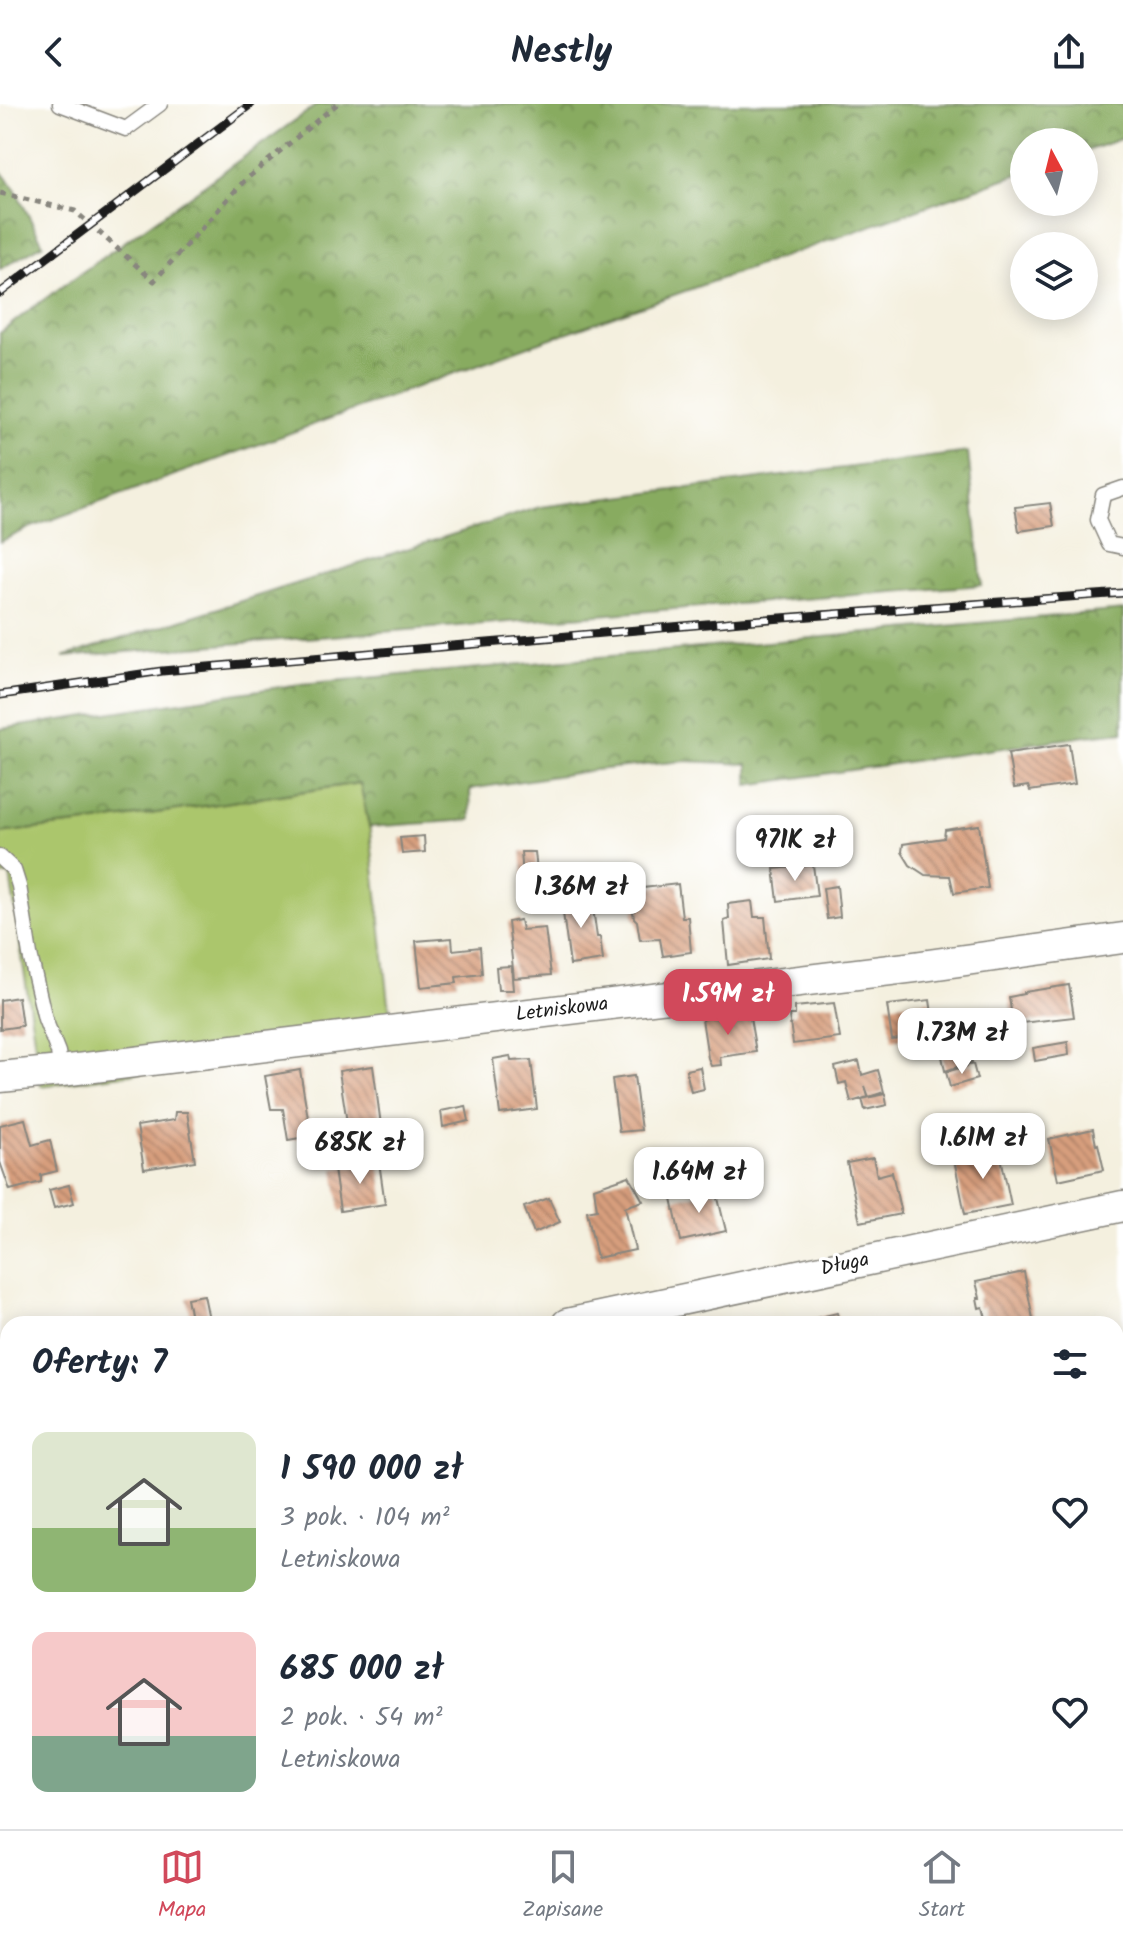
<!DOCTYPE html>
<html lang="pl">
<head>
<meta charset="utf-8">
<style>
	:root { --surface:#fff; --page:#f6f6f7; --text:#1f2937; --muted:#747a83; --line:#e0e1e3; --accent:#d1495b }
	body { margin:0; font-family:Kalam,sans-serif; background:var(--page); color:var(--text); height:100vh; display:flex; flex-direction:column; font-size:30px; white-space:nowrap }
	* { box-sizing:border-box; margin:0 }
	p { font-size:26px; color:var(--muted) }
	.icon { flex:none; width:44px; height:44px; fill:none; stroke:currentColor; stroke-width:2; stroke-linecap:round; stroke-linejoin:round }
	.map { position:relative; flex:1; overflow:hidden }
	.sheet { position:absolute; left:0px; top:1212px; width:1124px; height:514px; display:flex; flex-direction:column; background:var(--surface); border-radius:24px 24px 0 0; box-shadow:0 4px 20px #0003 }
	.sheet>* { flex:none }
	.needle { width:52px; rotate:353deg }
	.fabs { position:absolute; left:1010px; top:24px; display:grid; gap:16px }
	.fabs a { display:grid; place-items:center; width:88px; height:88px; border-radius:50%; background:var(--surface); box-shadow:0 4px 20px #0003; font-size:40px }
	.price { position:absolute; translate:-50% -68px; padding:0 18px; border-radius:16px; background:#fff; color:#222; font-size:26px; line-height:52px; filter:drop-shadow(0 2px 4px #0008) }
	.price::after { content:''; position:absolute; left:50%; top:48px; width:24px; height:18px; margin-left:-12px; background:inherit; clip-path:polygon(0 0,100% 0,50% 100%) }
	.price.selected { background:var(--accent); color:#fff }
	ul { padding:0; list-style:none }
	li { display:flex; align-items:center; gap:24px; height:200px; padding:0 32px }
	li span { display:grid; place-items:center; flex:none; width:224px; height:160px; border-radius:16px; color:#555 }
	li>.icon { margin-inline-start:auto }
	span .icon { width:96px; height:96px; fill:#fffc; stroke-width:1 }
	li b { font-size:34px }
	h2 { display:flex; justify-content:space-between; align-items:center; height:96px; padding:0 32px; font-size:34px }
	header { display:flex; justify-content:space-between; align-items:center; height:104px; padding:0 32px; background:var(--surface); font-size:36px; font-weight:800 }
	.menu { display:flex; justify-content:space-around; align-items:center; height:112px; border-top:2px solid var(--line); background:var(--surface); font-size:22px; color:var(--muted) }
	.menu a { display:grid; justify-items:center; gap:4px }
	.menu .selected { color:var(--accent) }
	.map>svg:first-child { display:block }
	.grass { fill:#abc66c; stroke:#647144; stroke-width:2 }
	.forest { fill:url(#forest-crowns); stroke:#52643e; stroke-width:2 }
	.building { fill:url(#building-back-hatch) }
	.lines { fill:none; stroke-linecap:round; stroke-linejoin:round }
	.lane-casing { stroke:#88867e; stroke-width:17 }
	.street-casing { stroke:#88867e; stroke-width:33 }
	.path { stroke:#88867e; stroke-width:5; stroke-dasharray:6 6; stroke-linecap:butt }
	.lane { stroke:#fff; stroke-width:14 }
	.street { stroke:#fff; stroke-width:30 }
	.rail-casing { stroke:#1c1c1c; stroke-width:9 }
	.rail { stroke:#fff; stroke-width:6; stroke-dasharray:18; stroke-linecap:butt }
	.labels { text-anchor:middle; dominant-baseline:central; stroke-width:6; stroke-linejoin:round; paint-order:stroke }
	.street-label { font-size:20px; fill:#1c1c1c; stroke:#fff }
</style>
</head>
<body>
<header><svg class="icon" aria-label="back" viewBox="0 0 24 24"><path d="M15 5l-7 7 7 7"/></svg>Nestly<svg class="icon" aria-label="share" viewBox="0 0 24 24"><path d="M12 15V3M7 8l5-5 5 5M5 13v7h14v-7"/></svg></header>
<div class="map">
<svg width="1123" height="1725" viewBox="0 0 1123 1725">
	<defs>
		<pattern id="forest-crowns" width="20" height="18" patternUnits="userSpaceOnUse" patternTransform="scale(2)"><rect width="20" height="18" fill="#88ab60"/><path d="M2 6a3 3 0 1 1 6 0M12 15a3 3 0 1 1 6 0" fill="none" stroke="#6e8a4e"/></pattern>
		<pattern id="building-back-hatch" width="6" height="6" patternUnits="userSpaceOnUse" patternTransform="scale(2)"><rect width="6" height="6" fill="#d79e7d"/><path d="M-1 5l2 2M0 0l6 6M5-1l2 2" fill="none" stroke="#ae8066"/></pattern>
	</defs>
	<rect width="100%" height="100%" fill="#fff"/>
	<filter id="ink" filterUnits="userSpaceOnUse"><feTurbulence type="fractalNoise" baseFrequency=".0125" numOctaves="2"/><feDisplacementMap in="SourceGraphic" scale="16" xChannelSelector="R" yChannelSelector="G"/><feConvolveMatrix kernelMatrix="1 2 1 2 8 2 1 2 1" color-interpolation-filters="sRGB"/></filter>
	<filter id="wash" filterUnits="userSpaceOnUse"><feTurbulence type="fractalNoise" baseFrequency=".006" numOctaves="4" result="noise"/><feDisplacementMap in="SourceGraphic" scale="32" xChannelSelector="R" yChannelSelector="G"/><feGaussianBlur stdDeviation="1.8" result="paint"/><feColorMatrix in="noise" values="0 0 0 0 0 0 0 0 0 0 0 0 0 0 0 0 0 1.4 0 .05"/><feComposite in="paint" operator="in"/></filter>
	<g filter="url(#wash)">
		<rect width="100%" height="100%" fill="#f4f0df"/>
		<path class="grass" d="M360 679 370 727 393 935 41 982 10 771 0 772V729L96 718Z"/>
		<path class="forest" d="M318 0H1123V34L1084 48V38H1024V68L537 239 29 424 0 438V229L32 204Z
			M0 66 15 85 43 140 0 165Z
			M968 348 982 481 63 553 540 403Z
			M1123 506V628L1085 632 748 681V660L684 657 595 666 470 685 471 716 369 723 360 679 96 718 0 729V625L300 580Z
			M1123 1415V1725H736L734 1718H1116V1420Z
			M0 1620 8 1624V1718H187L200 1725H0Z"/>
		<g id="blocks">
			<path class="building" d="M1050 399 1054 422 1019 427 1015 403Z
				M1069 640 1075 680 1030 687 1028 682 1014 684 1008 649Z
				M979 721 988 784 954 789 950 772 925 771 910 761 902 748 903 740 944 734 945 726Z
				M424 732 425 748 402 750 400 734Z
				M521 748H535L540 796H525Z
				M813 761 817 792 778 797 774 765Z
				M678 780 682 813H688L691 848 663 852 660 835 640 836 637 817 634 814 633 808 636 805 634 785Z
				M837 782 840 813 827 815 823 784Z
				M591 790 597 833H600L603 856 570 861 561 794Z
				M752 797 754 813H765L769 855 728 861 724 817 729 815 728 800Z
				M520 816 522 826 545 824 551 871 514 874 508 818Z
				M452 834 453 846 480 843 482 870 456 873 457 879 421 883 416 837Z
				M511 862 513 886H498L496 863Z
				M1069 881 1074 913 1013 920 1009 893 1024 890V888Z
				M18 893 22 922 0 925V896Z
				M930 896 935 930 892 936 887 901Z
				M834 899 840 934 793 940 789 911H795V903Z
				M749 908 756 948 720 953 721 961 711 962 708 954 702 915Z
				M1068 938 1069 951 1035 957 1033 944Z
				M968 944 972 958 945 967 942 952Z
				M510 952 511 957 531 956 537 1005 500 1010 493 955Z
				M859 957 862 971 878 966 884 988 869 993 865 982 868 993 851 998 846 978 839 980 835 963Z
				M973 960 977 975 950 983 946 968Z
				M373 962 381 1021 348 1025 339 967Z
				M700 963 704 985 691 988 686 966Z
				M300 966 311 1032 288 1036 283 1005H271L265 972Z
				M634 972 641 1026 619 1028 612 975Z
				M885 990 887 1001 865 1006 862 995Z
				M466 1002 469 1017 443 1023 441 1007Z
				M175 1008H187L195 1057 144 1065 137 1022 174 1016Z
				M25 1015 32 1041 50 1036 57 1067 41 1071V1078L10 1086 0 1058V1021Z
				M1093 1025 1096 1041 1098 1040 1104 1066 1058 1076 1049 1035Z
				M998 1039 1011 1101 965 1110 953 1050 962 1048 965 1058 984 1055 982 1043Z
				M873 1054 877 1072 892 1068 901 1110 860 1118 847 1059Z
				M379 1058 385 1100 340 1107 334 1065Z
				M629 1072 643 1097 625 1103 635 1146 597 1154 587 1107 597 1105 594 1084Z
				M69 1081 74 1099 54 1104 49 1086Z
				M716 1086 726 1127 681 1137 672 1095Z
				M549 1094 560 1118 534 1129 524 1103Z
				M1024 1168 1034 1220H985L984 1216 986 1215 983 1203 979 1204 977 1194H980L976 1178Z
				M204 1191 209 1215 192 1219 187 1194Z
				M837 1209 840 1220H796V1219Z
				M0 1367 8 1370V1428L0 1430Z"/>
		</g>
	</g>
	<g filter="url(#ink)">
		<use href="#blocks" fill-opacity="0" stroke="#88867e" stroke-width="2"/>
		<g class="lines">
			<defs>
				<path id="lane" d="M60 0 126 25 160 0
					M1123 384 1103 391 1098 416 1109 440 1123 443
					M0 753 14 766 19 782 30 851 45 915 58 948 61 967"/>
				<path id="street" d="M0 973 61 967 915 863 1123 834
					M567 1220 1123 1102
					M0 1344 8 1343"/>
			</defs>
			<use href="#lane" class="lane-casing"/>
			<use href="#street" class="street-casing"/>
			<path class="path" d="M0 89 75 107 154 177 245 76 337 0"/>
			<use href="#lane" class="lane"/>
			<use href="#street" class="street"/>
			<defs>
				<path id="rail" d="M0 189 251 0
					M0 591 162 567 741 517 1123 489"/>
			</defs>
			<use href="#rail" class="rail-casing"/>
			<use href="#rail" class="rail"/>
		</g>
	</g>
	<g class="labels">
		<g class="street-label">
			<text transform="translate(562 906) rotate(-7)">Letniskowa</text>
			<text transform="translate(845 1161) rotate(-12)">Długa</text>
		</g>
	</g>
</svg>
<div class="fabs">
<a><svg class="needle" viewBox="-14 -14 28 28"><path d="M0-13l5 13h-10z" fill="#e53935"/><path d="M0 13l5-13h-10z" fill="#747a83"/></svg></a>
<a><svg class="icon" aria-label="layers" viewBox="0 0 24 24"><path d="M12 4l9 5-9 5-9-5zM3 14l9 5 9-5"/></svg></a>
</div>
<b class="price" style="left:795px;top:779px">971K zł</b>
<b class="price" style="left:581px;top:826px">1.36M zł</b>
<b class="price selected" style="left:728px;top:933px">1.59M zł</b>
<b class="price" style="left:962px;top:972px">1.73M zł</b>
<b class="price" style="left:983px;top:1077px">1.61M zł</b>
<b class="price" style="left:360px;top:1082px">685K zł</b>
<b class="price" style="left:699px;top:1111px">1.64M zł</b>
<section class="sheet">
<h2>Oferty: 7<svg class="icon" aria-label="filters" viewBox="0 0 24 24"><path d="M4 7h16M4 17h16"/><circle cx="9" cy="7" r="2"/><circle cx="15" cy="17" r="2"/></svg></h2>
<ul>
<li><span style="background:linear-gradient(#dfe7d0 60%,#8fb573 0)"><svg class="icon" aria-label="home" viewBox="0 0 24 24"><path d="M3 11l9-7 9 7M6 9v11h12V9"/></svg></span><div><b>1 590 000 zł</b><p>3 pok. · 104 m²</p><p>Letniskowa</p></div><svg class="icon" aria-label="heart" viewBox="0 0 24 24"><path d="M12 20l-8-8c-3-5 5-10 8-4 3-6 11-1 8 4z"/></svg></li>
<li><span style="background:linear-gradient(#f6c9c9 65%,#7fa58c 0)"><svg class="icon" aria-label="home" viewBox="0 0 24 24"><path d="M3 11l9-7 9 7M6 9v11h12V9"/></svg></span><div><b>685 000 zł</b><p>2 pok. · 54 m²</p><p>Letniskowa</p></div><svg class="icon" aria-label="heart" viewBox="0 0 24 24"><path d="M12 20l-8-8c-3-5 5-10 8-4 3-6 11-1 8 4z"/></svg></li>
</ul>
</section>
</div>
<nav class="menu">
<a class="selected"><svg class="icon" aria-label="map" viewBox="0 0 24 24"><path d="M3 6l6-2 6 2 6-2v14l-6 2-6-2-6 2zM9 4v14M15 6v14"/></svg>Mapa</a>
<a><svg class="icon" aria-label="saved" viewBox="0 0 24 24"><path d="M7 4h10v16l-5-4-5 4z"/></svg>Zapisane</a>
<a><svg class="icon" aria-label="home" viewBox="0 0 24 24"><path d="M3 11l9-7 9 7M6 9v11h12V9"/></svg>Start</a>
</nav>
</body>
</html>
